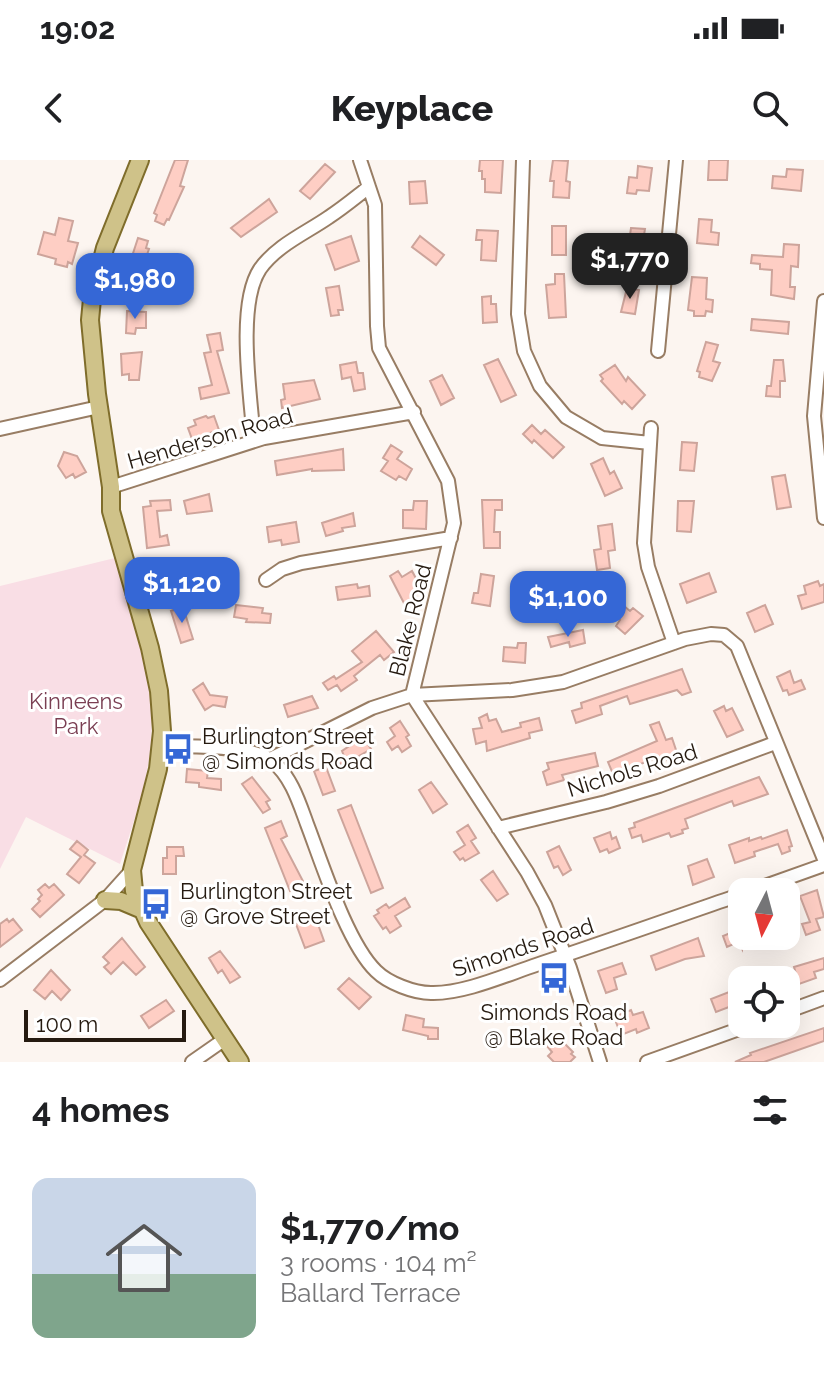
<!DOCTYPE html>
<html lang="en">
<head>
<meta charset="utf-8">
<style>
	:root { --surface:#fff; --page:#f2f2f2; --text:#202124; --muted:#757577; --accent:#3567d6 }
	body { margin:0; font-family:Raleway,sans-serif; background:var(--page); color:var(--text); height:100vh; display:flex; flex-direction:column; font-size:30px; white-space:nowrap }
	* { box-sizing:border-box; margin:0 }
	p { font-size:26px; color:var(--muted) }
	.icon { flex:none; width:44px; height:44px; fill:none; stroke:currentColor; stroke-width:2; stroke-linecap:round; stroke-linejoin:round }
	.map { position:relative; height:902px; overflow:hidden }
	.details { display:flex; flex-direction:column; background:var(--surface); flex:1 }
	.details>* { flex:none }
	.needle { width:52px; rotate:186deg }
	.controls { position:absolute; left:728px; top:718px; display:grid; gap:16px }
	.controls a { display:grid; place-items:center; width:72px; height:72px; border-radius:16px; background:var(--surface); box-shadow:0 8px 32px #0002; font-size:40px }
	.scale { position:absolute; left:24px; bottom:20px; width:162px; box-sizing:border-box; padding-left:8px; border:4px solid #251a10; border-top:0; font-size:22px; line-height:28px; white-space:nowrap; color:#251a10; -webkit-text-stroke:6px #fff; paint-order:stroke }
	.price { position:absolute; translate:-50% -68px; padding:0 18px; border-radius:16px; background:var(--accent); color:#fff; font-size:26px; line-height:52px; filter:drop-shadow(0 2px 4px #0008) }
	.price::after { content:''; position:absolute; left:50%; top:48px; width:24px; height:18px; margin-left:-12px; background:inherit; clip-path:polygon(0 0,100% 0,50% 100%) }
	.price.active { background:#222; color:#fff }
	ul { padding:0; list-style:none }
	li { display:flex; align-items:center; gap:24px; height:200px; padding:0 32px }
	li span { display:grid; place-items:center; flex:none; width:224px; height:160px; border-radius:16px; color:#555 }
	li>.icon { margin-inline-start:auto }
	span .icon { width:96px; height:96px; fill:#fffc; stroke-width:1 }
	li b { font-size:34px }
	h2 { display:flex; justify-content:space-between; align-items:center; height:96px; padding:0 32px; font-size:34px }
	.status { display:flex; justify-content:space-between; align-items:center; height:56px; padding:0 40px; background:var(--surface); direction:ltr }
	.status svg { height:22px; fill:currentColor }
	header { display:flex; justify-content:space-between; align-items:center; height:104px; padding:0 32px; background:var(--surface); font-size:36px; font-weight:800 }
	.map>svg:first-child { display:block }
	.green { fill:#f9dee5 }
	.building { fill:#fecec4; stroke:#cda49b; stroke-width:2 }
	.lines { fill:none; stroke-linecap:round; stroke-linejoin:round }
	.minor-casing { stroke:#987d64; stroke-width:16 }
	.major-casing { stroke:#7f6d2b; stroke-width:20 }
	.minor { stroke:#fff; stroke-width:12 }
	.major { stroke:#cfc289; stroke-width:16 }
	.labels { text-anchor:middle; dominant-baseline:central; stroke-width:6; stroke-linejoin:round; paint-order:stroke }
	.street-label { font-size:22px; fill:#251a10; stroke:#fff }
	.park-label { font-size:22px; fill:#7a3e52; stroke:#fff }
	.poi-label { font-size:22px; fill:#251a10; stroke:#fff; text-anchor:start }
</style>
</head>
<body>
<div class="status"><b>19:02</b><svg viewBox="0 0 49 12"><path d="M0 12V9h3v3zM5 12V6h3v6zM10 12V3h3v9zM15 12V0h3v12zM26 1h20v11H26zM47 4h2v5h-2z"/></svg></div>
<header><svg class="icon" aria-label="back" viewBox="0 0 24 24"><path d="M15 5l-7 7 7 7"/></svg>Keyplace<svg class="icon" aria-label="search" viewBox="0 0 24 24"><circle cx="10" cy="10" r="6"/><path d="M15 15l6 6"/></svg></header>
<div class="map">
<svg width="824" height="902" viewBox="0 0 824 902">
	<rect width="100%" height="100%" fill="#fcf5f0"/>
	<path class="green" d="M115 398C133 457 155 516 151 579 149 621 133 663 120 704L26 657 0 709V426Z"/>
	<path class="building" d="M175 0H188L180 26 184 27 169 60 167 59 164 65 155 61 157 55 154 53Z
		M480 0H503L501 33 485 32V19H482V11H479Z
		M553 0 568 1 566 21 570 22 569 38 553 37 554 21H550Z
		M709 0H728L727 20H708Z
		M325 4 335 12 310 39 300 31Z
		M638 6 652 8 649 31 637 30 636 34 627 33 629 17 637 18Z
		M787 9 803 10 801 31 772 28 773 16 786 17Z
		M425 21 427 43 410 44 409 22Z
		M269 39 277 52 241 77 231 68Z
		M59 58 73 61 68 81 78 83 72 104 68 102 67 107 55 104 56 99 38 94 44 72 55 75Z
		M699 59 712 60 711 72 719 73 718 85 697 83Z
		M552 66H566V95H552Z
		M631 68 645 69 641 93 619 91 620 81 629 82Z
		M477 70 498 71 496 101 481 100 482 80H476Z
		M351 76 359 101 335 110 326 85Z
		M420 76 444 95 436 105 412 87Z
		M138 78 148 81 146 88 149 89 143 106 164 113 159 128 138 121 135 128 123 124Z
		M784 84 799 85 798 107 791 106 790 127H795L794 139 771 135 772 110 760 109V104L751 103 752 95 783 97Z
		M555 114H564L566 157 549 158 546 125 555 124Z
		M692 117 707 118 706 139 713 140 712 152 706 151 705 156H694V151L688 150Z
		M339 126 343 150H338L339 155 331 156 326 128Z
		M627 128 639 130 635 154 621 152Z
		M491 136V144H496L497 162 483 163 482 137Z
		M127 151 146 152V168H136L135 174 126 173Z
		M752 159 789 162 788 174 751 170Z
		M220 173 223 190 217 191 229 233 201 239 199 228 212 225 204 193 211 192 207 175Z
		M706 182 718 185 713 201 720 203 712 221 699 217 700 212 697 211Z
		M142 192 139 220H129V214L122 215 121 194Z
		M498 199 516 235 501 242 484 205Z
		M774 200H783L785 221H780V237L766 236 767 226H771Z
		M356 202 358 213H363L365 229 354 231 351 217 342 219 340 205Z
		M615 205 626 221 628 217 645 235 632 249 624 241 622 244 601 221 603 219 600 215Z
		M442 215 454 238 441 245 430 221Z
		M314 220 320 239 282 248 281 240 285 239 283 224Z
		M206 256 208 258 214 256 219 270 192 279 188 268 196 265 194 260Z
		M532 265 541 274 545 270 564 287 553 298 534 280 532 283 523 274Z
		M682 282 697 283 694 311 680 310Z
		M391 285 402 292 397 299 412 309 406 320 399 316 396 320 381 311 388 301 383 298Z
		M343 289 344 310 312 311V309L277 315 275 301Z
		M64 292 77 296 86 312 75 318 73 314 66 318 58 306Z
		M603 298 610 314 614 311 622 328 605 336 591 304Z
		M785 315 791 347 777 349 772 317Z
		M209 334 212 351 187 354 184 341Z
		M170 340 171 350 157 351 160 377 167 375 169 385 147 388 143 347 151 346 150 341Z
		M482 340H502V350H495L494 372H500V388H484Z
		M414 341H427L426 369 403 368V350H413Z
		M678 341H694L691 372 677 371Z
		M353 353 355 366 342 368 343 371 326 376 322 363Z
		M296 362 299 382 282 385 281 380 269 382 267 367Z
		M612 364 615 390 608 391 610 408 597 410 594 390 601 389 598 366Z
		M398 411 402 417 412 411 419 424 415 426 419 433 415 435 418 440 406 447 390 416Z
		M709 413 716 432 687 443 680 424Z
		M481 414 494 416 490 446 472 443 474 433H478Z
		M818 421 820 426 824 424V442L802 449 798 436 806 434 804 426Z
		M357 424 358 428 369 426 370 436 338 440 336 427Z
		M236 445 263 448 262 453 271 454 270 463 246 462 247 459 234 457Z
		M765 445 773 464 755 472 747 453Z
		M624 446 630 451 633 448 643 456 625 474 616 466 620 460 616 456Z
		M183 447 193 479 181 483 171 451Z
		M583 470 585 483 570 487 569 482 551 487 548 477Z
		M376 471 394 492 384 500 380 495 354 516 357 520 341 531 337 525 328 530 323 523 334 516 336 519 362 502 352 491Z
		M518 483H526L525 503 503 501 504 487 517 488Z
		M682 509 691 532 682 535 677 530 630 544 627 536 600 546 602 554 576 563 572 551 582 548 581 543Z
		M790 511 794 523 801 520 805 529 789 535 787 530 783 531 777 517Z
		M203 523 210 535 227 537 225 547 213 545 205 550 193 530Z
		M312 536 318 548 288 557 284 545Z
		M724 546 726 551 732 548 743 570 727 577 714 551Z
		M487 554 489 561 496 559 502 572 521 567 520 563 539 558 542 570 529 573 530 578 487 591 486 581 476 584 473 569 482 568 479 558Z
		M400 561 409 575 406 577 411 586 402 592 398 586 392 590 387 582 395 576 390 568Z
		M659 562 666 580 672 578 678 596 667 600 665 595 613 614 608 602 657 581 650 565Z
		M365 580 371 589 349 602 350 604 343 609 338 600 344 596 342 591 357 581 359 584Z
		M595 593 598 606 562 615 564 620 547 625 543 612 549 609 547 603Z
		M326 607 335 631 323 635 314 611Z
		M187 609 208 611 207 618 221 619V630L199 627V623L186 622Z
		M252 617 270 640 266 642 270 649 263 653 242 624Z
		M759 617 768 634 734 646 732 641 685 659 688 668 682 670 683 673 671 677 669 673 643 682 641 675 632 678 629 669 635 667 634 663Z
		M431 622 447 644 433 653 419 630Z
		M351 645 383 728 371 733 338 650Z
		M281 661 287 676 281 679 305 725 290 731 265 668Z
		M468 665 476 678 471 681 479 693 465 701 463 698 460 700 454 692 465 685 457 672Z
		M787 670 792 686 789 687 790 691 782 694 778 684 754 692 755 696 735 703 729 685 749 678V681L761 677 762 679Z
		M610 672 612 679 616 677 620 688 609 693 607 689 600 692 594 678Z
		M77 681 88 690 84 695 95 703 79 723 67 714 81 697 70 689Z
		M559 686 571 710 563 715 558 706 554 708 547 692Z
		M167 687H183L184 696H176V714H163V698H167Z
		M707 699 714 717 693 725 688 706Z
		M493 711 508 734 497 741 481 720Z
		M45 724 49 728 54 724 64 735 40 757 32 749 40 741 38 739 42 735 38 730Z
		M817 730 824 757 816 759 820 770 806 775 802 764 810 762 800 736Z
		M405 738 410 747 395 756 401 766 390 773 386 767 383 769 374 756 379 753 377 750 386 744 389 748Z
		M315 756 324 781 305 788 296 764Z
		M7 759 9 762 13 759 22 770 0 787V764Z
		M742 759 744 780H742V789L738 782 727 787 723 776 735 771 732 763Z
		M122 778 145 807 136 815 123 802 111 814 104 807 109 803 103 797Z
		M698 778 704 796 685 799 656 810 651 796Z
		M220 791 240 817 230 823 222 810 218 813 209 798Z
		M824 798V809L814 812 816 818 799 824 794 807Z
		M622 803 626 814 614 818 617 829 606 833 598 811Z
		M51 810 70 830 61 840 52 831 45 839 34 830Z
		M349 818 371 837 359 849 338 829Z
		M742 827V842L716 852 711 839Z
		M166 840 174 851 149 868 141 856Z
		M631 850 633 855 643 852 649 868 637 873 636 869 621 875 614 857Z
		M406 855 424 859 423 867 438 868V879H428V876L403 870Z
		M824 868V881L764 902H735L751 895 750 893Z
		M554 880 558 885 562 881 573 892 571 894 575 897 570 902H554L548 896 552 892 547 886Z"/>
	<g class="lines">
		<defs>
			<path id="minor" d="M360 0 375 45 377 166 379 188 448 321 454 363 412 535 527 712 545 745 570 808 600 902
				M523 0 518 154 524 191 540 226 566 257 602 278 650 283
				M824 141 814 256 824 358
				M658 191 676 0
				M651 268 644 383 648 407 674 483
				M0 269 99 247
				M254 281C251 238 236 145 260 109 277 85 306 73 329 57 343 48 356 37 369 27
				M111 327 264 278 414 252
				M266 420 282 409 301 403 451 378
				M160 586C186 586 252 585 272 601 291 616 299 642 307 664 322 703 347 783 376 811 388 823 414 833 431 833 463 834 506 815 536 805 605 782 673 758 742 734
				M270 599 372 548 412 535 512 530 563 522 685 479 711 474 724 475 737 486 824 699
				M498 668 606 642 659 626 775 583
				M748 732 824 705
				M0 820 105 740 132 710
				M786 852 824 838
				M192 902 225 879
				M647 902 753 864"/>
			<path id="major" d="M140 0 105 88 92 139 90 160 97 234 111 327V351L150 488 159 531 162 571 158 609 132 710 134 731 148 762 240 902
				M105 740 121 741 140 749"/>
		</defs>
		<use href="#minor" class="minor-casing"/>
		<use href="#major" class="major-casing"/>
		<use href="#minor" class="minor"/>
		<use href="#major" class="major"/>
	</g>
	<defs>
		<symbol id="bus-bare" viewBox="-9 -9 18 18"><path d="M-5-6H5V4H4V6H2V4H-2V6H-4V4H-5ZM-3.5-4V0h7V-4ZM-3.5 1.2v1.5H-2V1.2ZM2 1.2v1.5H3.5V1.2Z" fill="#3567d6" stroke="#fff" stroke-width="2.5" paint-order="stroke"/></symbol>
	</defs>
	<g fill-rule="evenodd">
		<use href="#bus-bare" x="156" y="567" width="44" height="44"/>
		<use href="#bus-bare" x="134" y="722" width="44" height="44"/>
		<use href="#bus-bare" x="532" y="796" width="44" height="44"/>
	</g>
	<g class="labels">
		<g class="street-label">
			<text transform="translate(210 278) rotate(-16)">Henderson Road</text>
			<text transform="translate(410 460) rotate(-76)">Blake Road</text>
			<text transform="translate(632 610) rotate(-17)">Nichols Road</text>
			<text transform="translate(523 787) rotate(-18)">Simonds Road</text>
		</g>
		<g class="park-label">
			<text x="76" y="541">Kinneens<tspan x="76" dy="25">Park</tspan></text>
		</g>
		<g class="poi-label">
			<text x="202" y="576">Burlington Street<tspan x="202" dy="25">@ Simonds Road</tspan></text>
			<text x="180" y="731">Burlington Street<tspan x="180" dy="25">@ Grove Street</tspan></text>
			<text x="554" y="852" text-anchor="middle">Simonds Road<tspan x="554" dy="25">@ Blake Road</tspan></text>
		</g>
	</g>
</svg>
<div class="controls">
<a><svg class="needle" viewBox="-14 -14 28 28"><path d="M0-13l5 13h-10z" fill="#e53935"/><path d="M0 13l5-13h-10z" fill="#757577"/></svg></a>
<a><svg class="icon" aria-label="locate" viewBox="0 0 24 24"><circle cx="12" cy="12" r="6"/><path d="M12 2v4M12 18v4M2 12h4M18 12h4"/></svg></a>
</div>
<div class="scale">100 m</div>
<b class="price active" style="left:630px;top:141px">$1,770</b>
<b class="price" style="left:135px;top:161px">$1,980</b>
<b class="price" style="left:182px;top:465px">$1,120</b>
<b class="price" style="left:568px;top:479px">$1,100</b>
</div>
<section class="details">
<h2>4 homes<svg class="icon" aria-label="filters" viewBox="0 0 24 24"><path d="M4 7h16M4 17h16"/><circle cx="9" cy="7" r="2"/><circle cx="15" cy="17" r="2"/></svg></h2>
<ul>
<li><span style="background:linear-gradient(#c9d6e8 60%,#7fa58c 0)"><svg class="icon" aria-label="home" viewBox="0 0 24 24"><path d="M3 11l9-7 9 7M6 9v11h12V9"/></svg></span><div><b>$1,770/mo</b><p>3 rooms · 104 m²</p><p>Ballard Terrace</p></div></li>
</ul>
</section>
</body>
</html>
